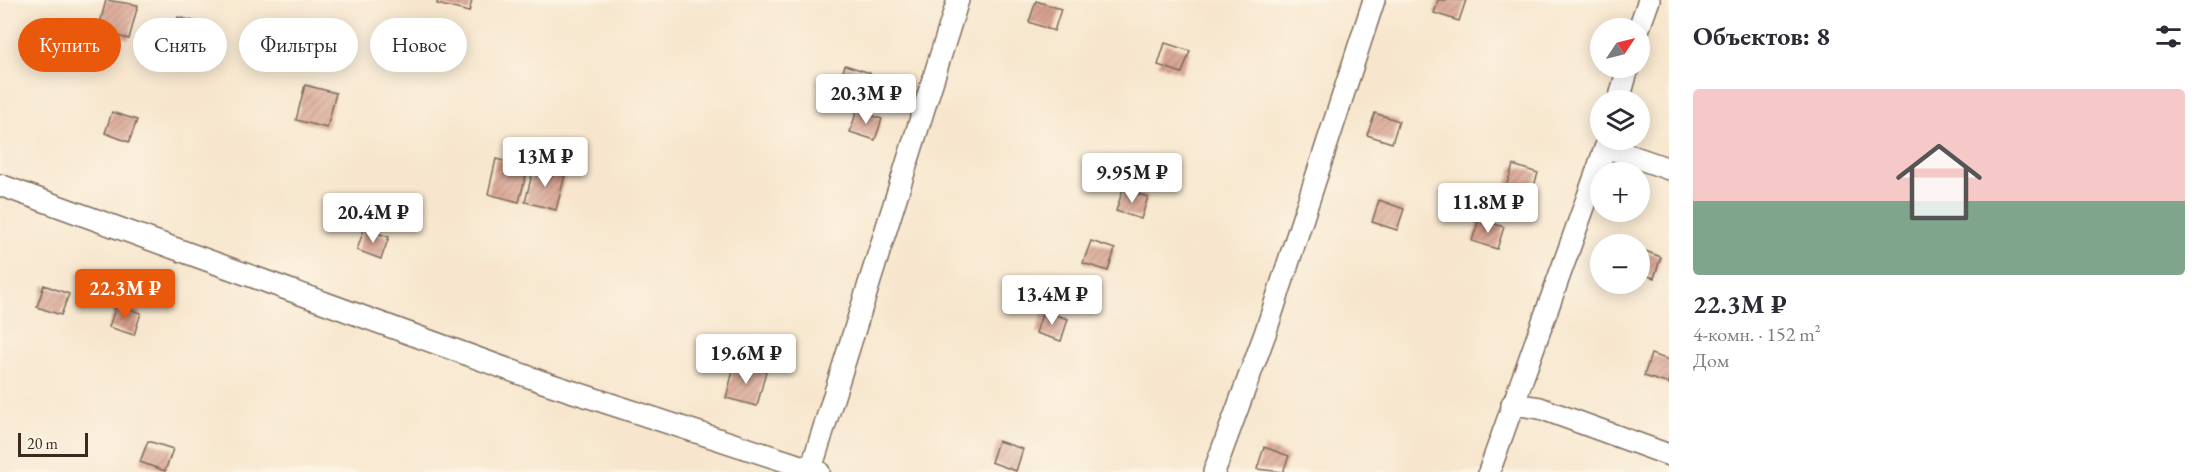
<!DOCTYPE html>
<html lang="ru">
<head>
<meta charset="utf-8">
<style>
	:root { --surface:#fff; --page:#f2f2f3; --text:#2b2b33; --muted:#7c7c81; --line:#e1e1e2; --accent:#ea580c }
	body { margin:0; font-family:"EB Garamond",serif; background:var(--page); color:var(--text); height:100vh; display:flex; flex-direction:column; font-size:22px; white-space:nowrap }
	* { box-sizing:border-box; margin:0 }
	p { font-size:20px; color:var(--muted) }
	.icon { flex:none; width:33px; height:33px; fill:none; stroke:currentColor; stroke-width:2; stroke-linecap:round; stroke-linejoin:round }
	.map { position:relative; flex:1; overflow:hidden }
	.sheet { display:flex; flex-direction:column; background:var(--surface); width:540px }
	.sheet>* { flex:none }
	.hud { position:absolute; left:18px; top:18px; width:570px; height:54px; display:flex; gap:12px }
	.needle { width:39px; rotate:55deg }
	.controls { position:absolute; left:1590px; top:18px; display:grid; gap:12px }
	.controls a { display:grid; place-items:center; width:60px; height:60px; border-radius:50%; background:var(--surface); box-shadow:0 3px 15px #0003; font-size:30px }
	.scale { position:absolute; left:18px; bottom:15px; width:70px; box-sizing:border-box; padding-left:6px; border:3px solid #3b2a1e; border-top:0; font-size:16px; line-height:21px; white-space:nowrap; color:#3b2a1e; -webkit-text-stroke:4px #fcf5e5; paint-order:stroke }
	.price { position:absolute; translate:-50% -51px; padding:0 14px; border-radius:6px; background:#fff; color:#222; font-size:20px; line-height:39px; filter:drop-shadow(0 2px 3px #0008) }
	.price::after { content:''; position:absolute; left:50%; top:36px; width:18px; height:14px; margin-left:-9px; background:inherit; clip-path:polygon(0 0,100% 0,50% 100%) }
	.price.active { background:var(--accent); color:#fff }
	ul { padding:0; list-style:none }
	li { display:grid; align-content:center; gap:12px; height:318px; padding:0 24px }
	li+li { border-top:2px solid var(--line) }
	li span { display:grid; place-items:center; height:186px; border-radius:6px; color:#555 }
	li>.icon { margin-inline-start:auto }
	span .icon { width:108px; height:108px; fill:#fffc; stroke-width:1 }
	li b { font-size:26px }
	h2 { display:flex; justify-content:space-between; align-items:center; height:72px; padding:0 24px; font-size:26px }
	.chip { padding:0 21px; border-radius:27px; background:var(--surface); box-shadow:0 3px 15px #0003; font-size:21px; line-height:54px }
	.chip.active { background:var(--accent); color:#fff }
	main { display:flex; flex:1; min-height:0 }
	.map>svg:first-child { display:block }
	.building { fill:url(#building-hatch) }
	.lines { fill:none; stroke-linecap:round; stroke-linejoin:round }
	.street-casing { stroke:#7d6c5b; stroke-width:24 }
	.street { stroke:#fff; stroke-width:21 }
</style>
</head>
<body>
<main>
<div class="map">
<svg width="1669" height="472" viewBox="0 0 1669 472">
	<defs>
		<pattern id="building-hatch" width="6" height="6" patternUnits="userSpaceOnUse" patternTransform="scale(1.5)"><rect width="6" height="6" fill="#d79e8c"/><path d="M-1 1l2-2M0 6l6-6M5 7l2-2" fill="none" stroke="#b08172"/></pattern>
	</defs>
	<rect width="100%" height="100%" fill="#fcf5e5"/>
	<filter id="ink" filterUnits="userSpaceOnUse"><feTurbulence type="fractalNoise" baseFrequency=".0167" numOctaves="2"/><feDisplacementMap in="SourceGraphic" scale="12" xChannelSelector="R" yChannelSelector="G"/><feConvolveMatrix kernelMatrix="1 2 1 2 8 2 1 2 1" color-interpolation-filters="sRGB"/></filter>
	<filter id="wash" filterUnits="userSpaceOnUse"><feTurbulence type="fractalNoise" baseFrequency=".008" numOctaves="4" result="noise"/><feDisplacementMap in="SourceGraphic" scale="24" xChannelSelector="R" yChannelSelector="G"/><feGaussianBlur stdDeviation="1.35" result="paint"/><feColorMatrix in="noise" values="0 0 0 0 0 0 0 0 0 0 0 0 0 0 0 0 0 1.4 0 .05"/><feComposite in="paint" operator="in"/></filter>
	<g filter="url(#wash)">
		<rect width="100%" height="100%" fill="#f7e6cd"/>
		<g id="blocks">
			<path class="building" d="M106 0 138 5 129 39 98 31Z
				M438 0H472L469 12 437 4Z
				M1438 0H1466L1459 21 1434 13Z
				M1036 1 1061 9 1054 31 1029 22Z
				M178 17 209 25 200 60 169 52Z
				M1165 43 1190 51 1182 73 1158 65Z
				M845 65 870 73 863 95 838 87Z
				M305 85 336 93 327 128 296 120Z
				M857 110 882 119 875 140 850 132Z
				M112 112 137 120 129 142 105 133Z
				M1375 113 1399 121 1392 143 1367 135Z
				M496 159 528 167 519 202 488 194Z
				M1513 165 1538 173 1531 195 1506 187Z
				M534 167 565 175 556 210 525 202Z
				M1123 189 1148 197 1141 219 1116 211Z
				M1379 200 1404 209 1397 230 1372 222Z
				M1479 219 1504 227 1497 249 1472 241Z
				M364 229 389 237 381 259 357 250Z
				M1091 241 1115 249 1108 271 1083 263Z
				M1640 249 1661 257 1654 278 1640 273Z
				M44 285 69 294 61 315 37 307Z
				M116 305 141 313 134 335 109 327Z
				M1043 311 1068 319 1061 341 1036 333Z
				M1651 354 1669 360V384L1644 376Z
				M735 363 766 371 757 406 726 398Z
				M148 441 173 449 165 471 140 462Z
				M998 441 1023 449 1016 471 991 462Z
				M1264 447 1289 456 1283 472 1257 469Z"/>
		</g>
	</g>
	<g filter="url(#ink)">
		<use href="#blocks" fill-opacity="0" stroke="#7d6c5b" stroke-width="1.5"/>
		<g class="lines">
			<defs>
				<path id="street" d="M1639 28 1649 0
					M1619 100 1628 68
					M1606 147 1669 169
					M0 185 543 382 819 472
					M1512 404 1540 408 1669 455
					M811 469 958 0
					M1214 472 1266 331 1374 0
					M1489 472 1608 140"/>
			</defs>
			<use href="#street" class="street-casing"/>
			<use href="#street" class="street"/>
		</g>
	</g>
</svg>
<div class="controls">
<a><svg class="needle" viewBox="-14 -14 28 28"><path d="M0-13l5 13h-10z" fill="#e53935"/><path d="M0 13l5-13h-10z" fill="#7c7c81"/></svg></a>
<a><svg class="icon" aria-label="layers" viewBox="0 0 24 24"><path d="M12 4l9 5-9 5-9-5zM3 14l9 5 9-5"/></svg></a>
<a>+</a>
<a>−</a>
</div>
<div class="scale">20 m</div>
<b class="price" style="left:866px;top:125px">20.3M ₽</b>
<b class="price" style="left:545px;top:188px">13M ₽</b>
<b class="price" style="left:1132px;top:204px">9.95M ₽</b>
<b class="price" style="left:1488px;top:234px">11.8M ₽</b>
<b class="price" style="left:373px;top:244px">20.4M ₽</b>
<b class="price active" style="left:125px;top:320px">22.3M ₽</b>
<b class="price" style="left:1052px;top:326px">13.4M ₽</b>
<b class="price" style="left:746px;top:385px">19.6M ₽</b>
<div class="hud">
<a class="chip active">Купить</a>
<a class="chip">Снять</a>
<a class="chip">Фильтры</a>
<a class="chip">Новое</a>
</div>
</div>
<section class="sheet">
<h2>Объектов: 8<svg class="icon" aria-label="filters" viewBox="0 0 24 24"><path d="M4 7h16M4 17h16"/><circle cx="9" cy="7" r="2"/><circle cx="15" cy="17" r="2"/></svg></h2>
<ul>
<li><span style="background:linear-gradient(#f6c9c9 60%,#7fa58c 0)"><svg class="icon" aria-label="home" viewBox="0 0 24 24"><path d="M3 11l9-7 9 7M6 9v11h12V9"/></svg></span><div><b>22.3M ₽</b><p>4-комн. · 152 m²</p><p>Дом</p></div></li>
</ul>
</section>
</main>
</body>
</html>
